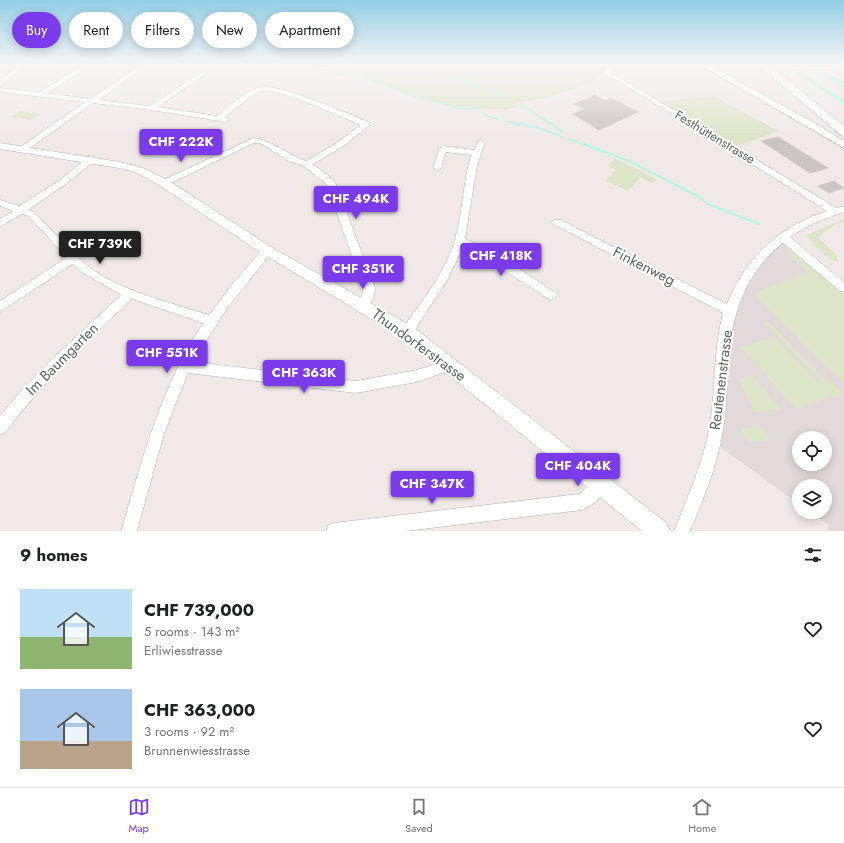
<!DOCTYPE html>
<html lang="en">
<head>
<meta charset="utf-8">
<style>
	:root { --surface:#fff; --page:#f6f6f6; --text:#202124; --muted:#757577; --line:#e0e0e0; --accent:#7c3aed }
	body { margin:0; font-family:Jost,sans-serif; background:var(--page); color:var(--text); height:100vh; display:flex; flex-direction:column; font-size:15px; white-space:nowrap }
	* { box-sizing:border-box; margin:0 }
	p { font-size:13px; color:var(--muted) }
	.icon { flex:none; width:22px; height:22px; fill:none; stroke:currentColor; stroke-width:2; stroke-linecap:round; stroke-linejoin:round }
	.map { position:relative; height:531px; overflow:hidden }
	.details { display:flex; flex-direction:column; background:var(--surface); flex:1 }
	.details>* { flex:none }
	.top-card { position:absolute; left:12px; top:12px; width:400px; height:36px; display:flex; gap:8px }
	.buttons { position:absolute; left:792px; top:431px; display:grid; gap:8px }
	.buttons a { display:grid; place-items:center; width:40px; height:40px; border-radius:50%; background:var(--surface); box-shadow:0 2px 10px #0003; font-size:20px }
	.price { position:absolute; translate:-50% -34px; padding:0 9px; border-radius:4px; background:var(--accent); color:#fff; font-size:13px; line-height:26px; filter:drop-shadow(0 1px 2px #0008) }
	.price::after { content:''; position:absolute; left:50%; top:24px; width:12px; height:9px; margin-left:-6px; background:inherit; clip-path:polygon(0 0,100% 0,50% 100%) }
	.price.active { background:#222; color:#fff }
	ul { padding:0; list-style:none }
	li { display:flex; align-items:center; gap:12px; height:100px; padding:0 20px }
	li span { display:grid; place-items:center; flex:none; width:112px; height:80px; border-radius:0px; color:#555 }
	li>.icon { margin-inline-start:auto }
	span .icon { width:48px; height:48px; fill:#fffc; stroke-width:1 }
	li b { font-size:17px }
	h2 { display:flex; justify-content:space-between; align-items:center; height:48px; padding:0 20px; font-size:17px }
	.chip { padding:0 14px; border-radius:18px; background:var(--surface); box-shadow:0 2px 10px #0003; font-size:14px; line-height:36px }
	.chip.active { background:var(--accent); color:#fff }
	.menu { display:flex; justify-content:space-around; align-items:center; height:56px; border-top:1px solid var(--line); background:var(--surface); font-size:11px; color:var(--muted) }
	.menu a { display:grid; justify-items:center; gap:2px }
	.menu .active { color:var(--accent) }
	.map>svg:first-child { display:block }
	.education { fill:#e2dada; fill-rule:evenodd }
	.green { fill:#dde4c8 }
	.water { fill:#b2f6e2 }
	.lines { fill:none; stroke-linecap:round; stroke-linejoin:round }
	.stream-far1 { stroke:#b2f6e2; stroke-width:1.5 }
	.stream { stroke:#b2f6e2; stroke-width:2 }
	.canal { fill:#b2f6e2; fill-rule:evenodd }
	.building { fill:#cbc5c4; stroke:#d4c7c8 }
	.minor-casing { stroke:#b0b6b6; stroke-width:1 }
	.tertiary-casing { stroke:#b0b6b6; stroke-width:1 }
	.secondary-casing { stroke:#b0b7b6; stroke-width:1 }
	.minor { fill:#fff; fill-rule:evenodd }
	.tertiary { fill:#fff; fill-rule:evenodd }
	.secondary { fill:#fff; fill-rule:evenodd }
	.rail { stroke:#b2b3b3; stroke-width:1.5; stroke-dasharray:0.5 3.5; stroke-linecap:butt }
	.labels { text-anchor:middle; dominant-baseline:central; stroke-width:4; stroke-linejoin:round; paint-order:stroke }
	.far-street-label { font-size:13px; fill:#5f6765; stroke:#fff }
	.street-label { font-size:15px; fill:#5f6765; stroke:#fff }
</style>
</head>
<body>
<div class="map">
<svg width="844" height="531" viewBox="0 0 844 531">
	<rect width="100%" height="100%" fill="#f0e9e8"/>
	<path class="education" d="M783 237 844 288V531H827L829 525 810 512H825V486H799V504L713 442 739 289ZM799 438H825V464H799Z"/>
	<path class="green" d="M258 65H616L589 83 573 89 547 98 516 103 517 107 506 110 455 107 411 94 349 72 345 75 324 77 322 73 329 72 299 67H268Z
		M819 65H844V78Z
		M713 96 779 131 735 147 662 103 663 101Z
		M20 111 40 114 30 120 10 117Z
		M615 159 641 171 657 180 653 183 640 178 628 191 606 181 615 170 608 166Z
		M844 219V221L836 224 818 237 836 254 838 262C827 260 812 245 806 235Z
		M791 250 844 296V383L755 295V293L758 291 804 274 811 275 785 252Z
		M769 322 827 381 830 380 844 395 835 398 821 384 823 383 764 323Z
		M774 337 832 396 796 409 741 347Z
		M753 376 781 409 754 412 739 378Z
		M762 427 770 441 749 442 741 428Z"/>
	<path class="water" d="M801 65H812L844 81V88Z"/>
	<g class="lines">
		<path class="stream-far1" d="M304 65 317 68 326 67 352 73 410 95 457 108 481 109
			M407 65 469 82 509 99
			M520 104 563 132
			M483 112 487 116 498 119
			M506 121 536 127 563 137
			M568 139 586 145"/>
		<path class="stream" d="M583 144 629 161 700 197 708 204 759 224"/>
		<path class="canal" d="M783 65H791L844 100V105Z"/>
	</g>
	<path class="building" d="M595 95 605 101 611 98 638 112 599 130 573 114 584 109 574 104Z
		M778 137 828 168 810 173 761 141Z
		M834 181 844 188 829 193 818 186Z"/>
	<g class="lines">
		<defs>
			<path id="minor" d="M18 65H25L0 86V80Z
				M611 65H619L610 73 624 80 837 208 844 206V212L812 224 790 237 844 282V292L840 291 783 243C742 275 730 322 727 372 726 389 727 407 724 424 719 461 705 496 690 531H674C688 496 703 462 710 425 716 388 713 350 723 313L553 224 552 222 553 220H561L727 304C744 259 781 224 827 211L620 82 603 74V72Z
				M700 65H709L815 123 844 141V148Z
				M139 66 142 68 141 69 99 100 150 106 203 71 206 73 205 74 158 107 217 116C229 106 244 91 260 87 280 83 348 114 369 122V126L344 146 313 164 330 177 336 184 375 288C375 297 369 312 358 308L356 305 362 296 363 288 327 185 304 166 288 161 260 143H254L167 185 164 186 159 183 161 181 253 138C273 140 287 155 306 161L338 142 360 125C342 117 278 88 262 91 251 94 234 110 225 117L230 120 226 122 151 110 93 103 26 151H20L19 149 20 147 85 102 0 92V88L39 92 81 67 83 68V70L47 93 90 99Z
				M481 140 485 143 477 166 465 239 485 247 555 292 557 295 555 298 551 300 547 298 477 253 463 247 448 279 411 336 407 337 403 336 401 332 403 328C422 300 446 272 455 239 463 211 463 182 471 155L446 152 441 168 437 171 433 168 439 149 443 146 474 150 478 141Z
				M91 156 95 159 94 161 66 184 28 210 34 212C52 229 69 250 88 266 118 290 172 303 209 315L234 282 264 248H272L273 251 228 307 193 362 356 381 417 370 435 364 447 357 452 359 454 363 452 367 445 372 417 382 356 393 188 373 164 434 137 531H121C143 458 160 388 203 323L132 299C86 341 42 383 5 433L0 435V416L24 387 57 354 121 295 81 272 73 264 0 312V301L67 257 28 216 22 214 0 227V219L13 211 0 206V200L19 206 60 180 88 157Z
				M602 477 608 479 610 485C606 495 592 506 582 510L405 531H326L328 525 334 523 579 494 596 479Z"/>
			<path id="tertiary" d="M0 143 120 162 143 168 168 180 273 248 413 327 667 523 670 531H642L401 337 263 254 160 186 135 172 119 168 0 149Z"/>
			<path id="secondary" d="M758 65H769L844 126V136L840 135Z"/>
		</defs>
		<use href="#minor" class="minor-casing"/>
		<use href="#tertiary" class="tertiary-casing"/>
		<use href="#secondary" class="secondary-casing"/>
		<use href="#minor" class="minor"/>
		<use href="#tertiary" class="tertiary"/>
		<use href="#secondary" class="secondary"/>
		<path class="rail" d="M758 65 844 137"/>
	</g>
	<linearGradient id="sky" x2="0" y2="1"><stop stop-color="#92cee6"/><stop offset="0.46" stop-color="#f8f5f5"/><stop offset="1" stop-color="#f8f5f5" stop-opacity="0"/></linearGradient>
	<rect width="844" height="140" fill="url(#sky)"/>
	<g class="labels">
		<g class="far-street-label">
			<text transform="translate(715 137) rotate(31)">Festhüttenstrasse</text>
		</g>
		<g class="street-label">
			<text transform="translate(644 266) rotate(27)">Finkenweg</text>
			<text transform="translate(419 345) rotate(36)">Thundorferstrasse</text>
			<text transform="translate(62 359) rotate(-45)">Im Baumgarten</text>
			<text transform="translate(721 380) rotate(-83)">Reutenenstrasse</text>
		</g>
	</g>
</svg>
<div class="buttons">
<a><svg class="icon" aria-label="locate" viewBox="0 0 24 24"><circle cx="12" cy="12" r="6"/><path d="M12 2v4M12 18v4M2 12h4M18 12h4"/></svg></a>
<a><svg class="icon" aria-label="layers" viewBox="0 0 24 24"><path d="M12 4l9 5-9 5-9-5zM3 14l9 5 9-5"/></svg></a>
</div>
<b class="price" style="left:181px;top:163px">CHF 222K</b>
<b class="price" style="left:356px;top:220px">CHF 494K</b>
<b class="price active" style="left:100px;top:265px">CHF 739K</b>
<b class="price" style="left:501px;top:277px">CHF 418K</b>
<b class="price" style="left:363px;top:290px">CHF 351K</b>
<b class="price" style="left:167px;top:374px">CHF 551K</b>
<b class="price" style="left:304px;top:394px">CHF 363K</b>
<b class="price" style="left:578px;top:487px">CHF 404K</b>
<b class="price" style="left:432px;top:505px">CHF 347K</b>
<div class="top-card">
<a class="chip active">Buy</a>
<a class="chip">Rent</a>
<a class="chip">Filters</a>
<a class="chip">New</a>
<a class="chip">Apartment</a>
</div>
</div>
<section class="details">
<h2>9 homes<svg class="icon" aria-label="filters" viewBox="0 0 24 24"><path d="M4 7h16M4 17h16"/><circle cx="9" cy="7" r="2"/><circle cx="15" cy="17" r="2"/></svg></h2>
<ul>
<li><span style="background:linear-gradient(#bfe0f5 60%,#8fb573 0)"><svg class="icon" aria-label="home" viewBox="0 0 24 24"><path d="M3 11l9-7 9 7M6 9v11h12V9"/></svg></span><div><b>CHF 739,000</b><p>5 rooms · 143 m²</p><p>Erliwiesstrasse</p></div><svg class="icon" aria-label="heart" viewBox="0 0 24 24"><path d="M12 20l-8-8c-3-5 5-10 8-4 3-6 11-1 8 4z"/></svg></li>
<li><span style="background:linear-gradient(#a9c7e8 65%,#b9a48a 0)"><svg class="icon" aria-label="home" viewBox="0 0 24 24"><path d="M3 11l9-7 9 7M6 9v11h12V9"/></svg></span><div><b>CHF 363,000</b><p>3 rooms · 92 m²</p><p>Brunnenwiesstrasse</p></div><svg class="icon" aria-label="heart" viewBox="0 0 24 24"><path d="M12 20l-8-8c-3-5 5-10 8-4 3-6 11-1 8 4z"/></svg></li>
</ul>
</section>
<nav class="menu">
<a class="active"><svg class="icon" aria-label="map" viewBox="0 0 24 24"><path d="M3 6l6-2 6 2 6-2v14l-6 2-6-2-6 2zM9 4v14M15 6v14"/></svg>Map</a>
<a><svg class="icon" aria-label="saved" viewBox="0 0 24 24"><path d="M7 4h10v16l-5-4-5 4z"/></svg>Saved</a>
<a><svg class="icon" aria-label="home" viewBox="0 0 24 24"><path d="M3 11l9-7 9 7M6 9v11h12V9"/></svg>Home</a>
</nav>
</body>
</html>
